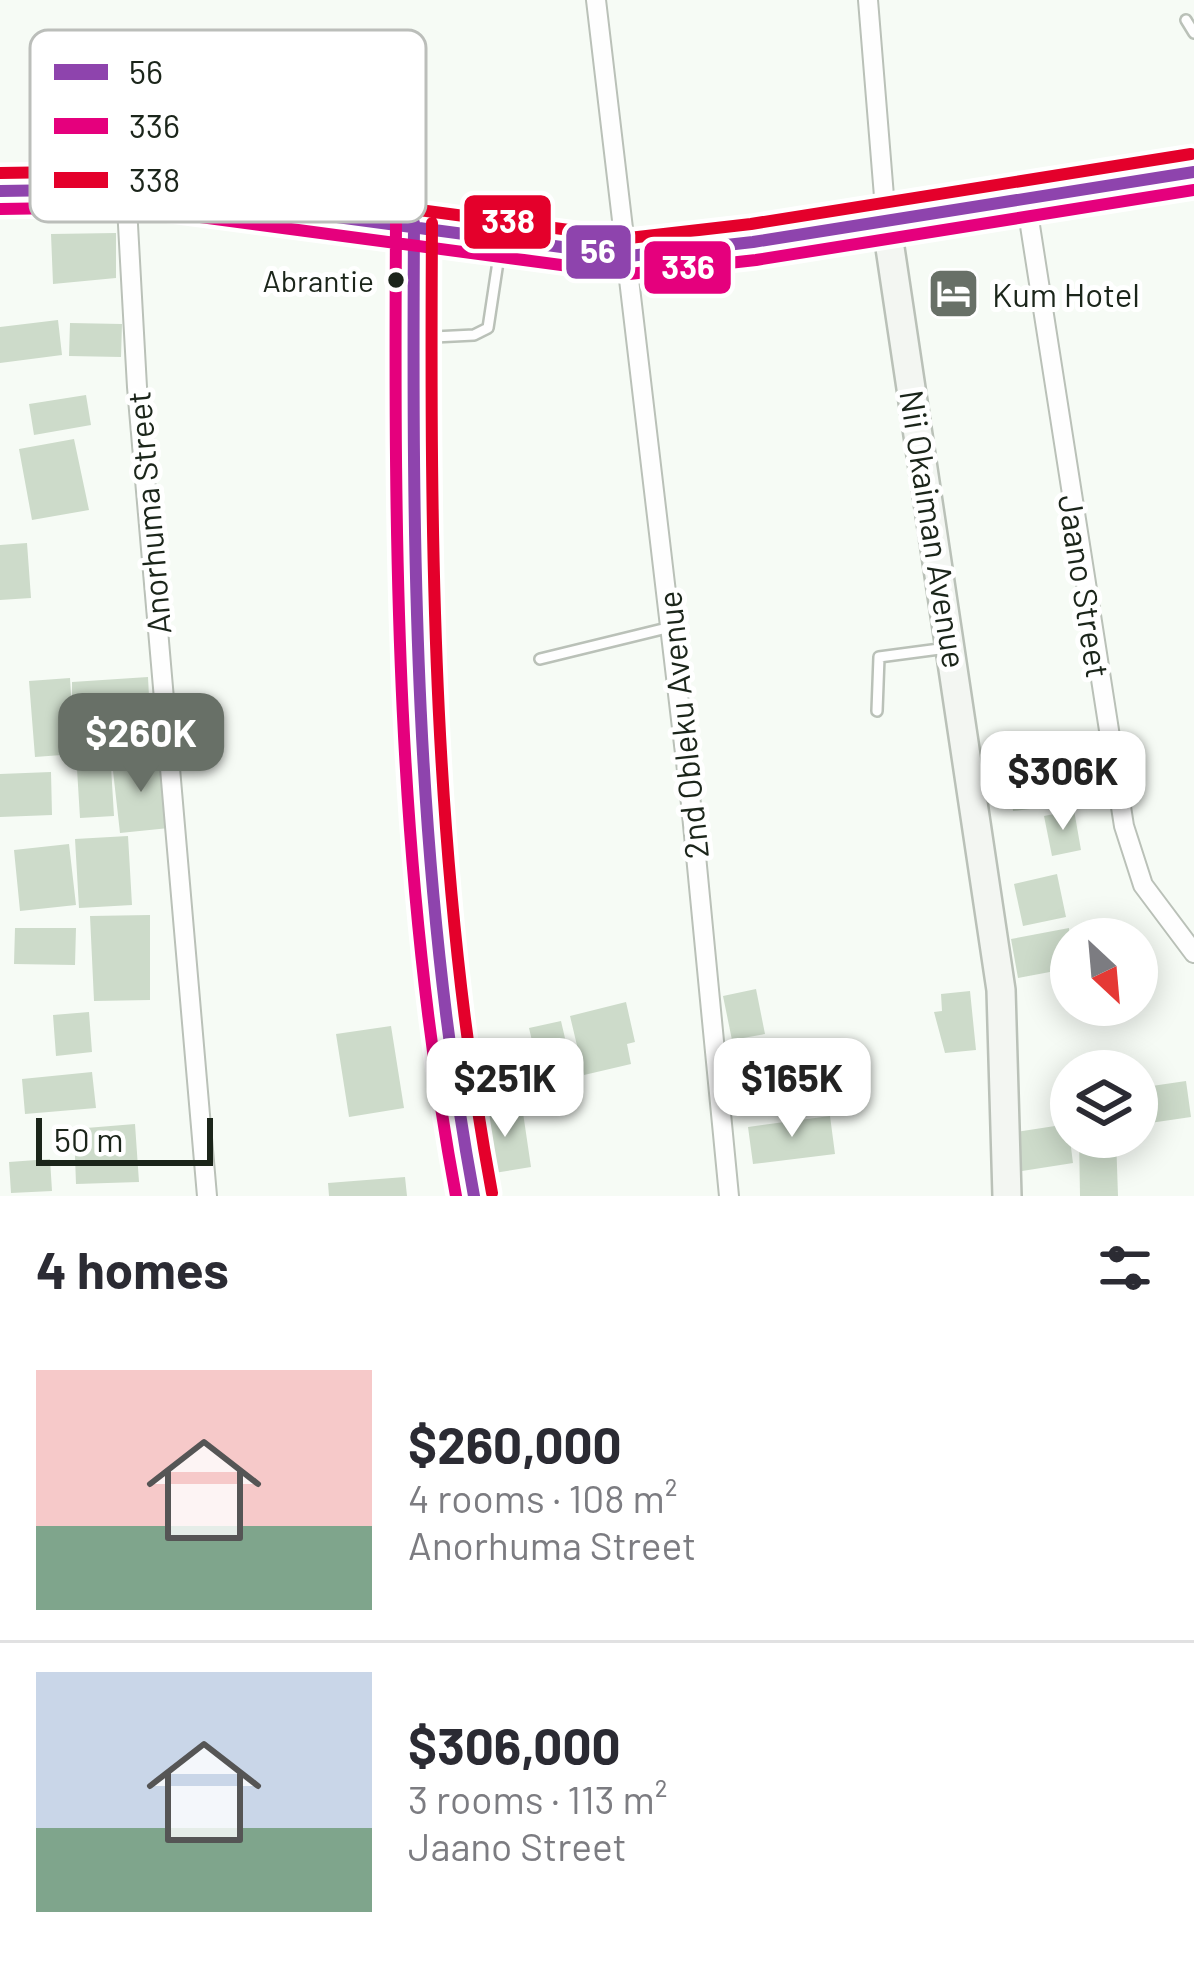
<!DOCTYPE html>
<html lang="en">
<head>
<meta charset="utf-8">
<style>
	:root { --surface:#fff; --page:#f7f7f7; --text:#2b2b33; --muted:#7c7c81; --line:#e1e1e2; --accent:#687067 }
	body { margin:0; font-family:Barlow,sans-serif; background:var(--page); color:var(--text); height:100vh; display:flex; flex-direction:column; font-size:45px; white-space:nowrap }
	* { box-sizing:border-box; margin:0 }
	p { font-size:39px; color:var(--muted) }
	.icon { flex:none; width:66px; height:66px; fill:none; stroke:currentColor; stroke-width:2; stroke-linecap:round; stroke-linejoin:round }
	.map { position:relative; height:1196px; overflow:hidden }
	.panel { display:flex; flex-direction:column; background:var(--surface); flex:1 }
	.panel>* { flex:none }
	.needle { width:78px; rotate:154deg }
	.buttons { position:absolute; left:1050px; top:918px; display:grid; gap:24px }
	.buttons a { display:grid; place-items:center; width:108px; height:108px; border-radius:50%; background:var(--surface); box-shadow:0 6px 30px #0003; font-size:60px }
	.scale { position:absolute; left:36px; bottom:30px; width:177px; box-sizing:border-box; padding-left:12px; border:6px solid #1b251a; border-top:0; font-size:33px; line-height:42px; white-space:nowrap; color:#1b251a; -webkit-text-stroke:9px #fff; paint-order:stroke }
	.price { position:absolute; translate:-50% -102px; padding:0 27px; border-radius:24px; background:#fff; color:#222; font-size:39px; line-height:78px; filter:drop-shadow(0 3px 6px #0008) }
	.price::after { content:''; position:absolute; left:50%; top:72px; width:36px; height:27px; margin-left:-18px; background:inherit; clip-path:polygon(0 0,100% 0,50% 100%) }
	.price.selected { background:var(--accent); color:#fff }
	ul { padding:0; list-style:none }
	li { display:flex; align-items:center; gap:36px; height:300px; padding:0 36px }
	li+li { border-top:3px solid var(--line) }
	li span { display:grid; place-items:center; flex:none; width:336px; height:240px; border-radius:0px; color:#555 }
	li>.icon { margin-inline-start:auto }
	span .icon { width:144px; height:144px; fill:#fffc; stroke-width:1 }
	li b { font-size:51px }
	h2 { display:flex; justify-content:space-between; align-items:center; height:144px; padding:0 36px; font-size:51px }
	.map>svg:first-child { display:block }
	.building { fill:#cddbca }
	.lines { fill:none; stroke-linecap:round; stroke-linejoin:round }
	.lane-casing { stroke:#bac1b8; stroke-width:14 }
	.street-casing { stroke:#bac1b8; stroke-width:22 }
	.secondary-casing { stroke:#bac1b8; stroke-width:32 }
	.lane { stroke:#fefefe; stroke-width:9 }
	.street { stroke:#fefefe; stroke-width:18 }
	.secondary { stroke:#f3f6f2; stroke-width:27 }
	.bus-1-casing { stroke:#fff; stroke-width:21 }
	.bus-2-casing { stroke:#fff; stroke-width:21 }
	.bus-3-casing { stroke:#fff; stroke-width:21 }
	.bus-1 { stroke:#8e44ad; stroke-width:12 }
	.bus-2 { stroke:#e5007d; stroke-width:12 }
	.bus-3 { stroke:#e4002b; stroke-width:12 }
	.bus-dot { fill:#1b251a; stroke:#fff; stroke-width:4.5 }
	.labels { text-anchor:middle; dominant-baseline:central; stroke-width:10; stroke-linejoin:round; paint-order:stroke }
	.bus-label { font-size:30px; fill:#1b251a; stroke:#fff; text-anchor:end }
	.poi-label { font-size:33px; fill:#1b251a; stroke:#fff; text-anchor:start }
	.street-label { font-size:33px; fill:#1b251a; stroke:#fff }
	.key { fill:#fff; stroke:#bbbeba; stroke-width:3 }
	.key-label { font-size:33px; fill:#1b251a }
	.line-badge { stroke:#fff; stroke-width:4.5 }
	.badge-label { font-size:33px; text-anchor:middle; font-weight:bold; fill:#fff }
</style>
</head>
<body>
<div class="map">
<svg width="1194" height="1196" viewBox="0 0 1194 1196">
	<rect width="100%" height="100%" fill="#f6fbf5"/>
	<path class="building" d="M116 233V278L53 284 51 234Z
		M58 320 62 355 0 363V327Z
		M70 323 122 324 121 357 69 356Z
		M86 395 91 425 34 435 29 404Z
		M74 439 89 510 32 520 19 449Z
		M27 543 31 598 0 600V545Z
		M148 677 150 716 73 720 75 754 35 757 29 681 70 678 72 711V682Z
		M162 757 169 828 120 833 112 762Z
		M111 767 114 816 80 818 77 769Z
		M51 772 52 815 0 817V774Z
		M1059 780 1062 805 1013 811 1010 786Z
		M1074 810 1081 850 1052 856 1044 816Z
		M128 836 132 905 79 908 75 839Z
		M69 844 76 905 20 911 14 850Z
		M1057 874 1066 917 1023 926 1014 884Z
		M150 915V1000L94 1001 90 916Z
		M15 928H76L75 965 14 964Z
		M1069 928 1071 968 1018 978 1011 939Z
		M756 989 765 1034 732 1040 723 996Z
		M970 991 976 1050 945 1053 934 1012 942 1011 941 994Z
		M626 1002 635 1042 627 1044 631 1064 584 1075 570 1016Z
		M89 1012 92 1052 56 1056 53 1015Z
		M561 1021 575 1081 543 1088 529 1028Z
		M391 1026 404 1108 349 1117 336 1034Z
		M502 1048 510 1096 468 1102 461 1054Z
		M92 1072 96 1108 25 1114 22 1079Z
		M1186 1081 1191 1117 1150 1123 1145 1087Z
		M522 1106 531 1167 488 1174 478 1113Z
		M830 1116 835 1154 753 1164 748 1127Z
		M135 1124 139 1182 76 1184 74 1129Z
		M1068 1124 1073 1163 1022 1171 1016 1132Z
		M1079 1137H1116L1118 1196H1080Z
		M50 1159 52 1191 11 1193 9 1162Z
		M405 1177 407 1196H329L328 1183Z"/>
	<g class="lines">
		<defs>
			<path id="lane" d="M1186 20 1194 33
				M237 41 243 198
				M155 92 175 157 179 190
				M414 338 474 335 488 328 501 242
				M540 659 671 627
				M877 711 879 657 947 648"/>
			<path id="street" d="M596 0 691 804 729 1196
				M868 0 886 221
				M126 189 137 387 207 1196
				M1026 200 1124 826 1143 885 1194 953
				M414 223C412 549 406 877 474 1196"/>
			<path id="secondary" d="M0 191 126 189 629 256 753 242 1194 172
				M886 221 1001 990 1007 1196"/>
		</defs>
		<use href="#lane" class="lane-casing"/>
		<use href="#street" class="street-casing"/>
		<use href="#secondary" class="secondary-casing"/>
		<use href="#lane" class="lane"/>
		<use href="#street" class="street"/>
		<use href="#secondary" class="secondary"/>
		<defs>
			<path id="bus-1" d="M0 191 126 189 629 256 753 242 1194 172
				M414 223C412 550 414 873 474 1196"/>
			<path id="bus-2" d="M0 209 125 207 629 274 756 260 1194 190
				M396 223C394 550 396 873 456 1196"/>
			<path id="bus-3" d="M0 173 128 171 629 238 751 224 1191 154
				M432 223C430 549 432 871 492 1193"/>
		</defs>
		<use href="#bus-1" class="bus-1-casing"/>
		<use href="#bus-2" class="bus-2-casing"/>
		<use href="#bus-3" class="bus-3-casing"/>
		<use href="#bus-1" class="bus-1"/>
		<use href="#bus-2" class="bus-2"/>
		<use href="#bus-3" class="bus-3"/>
	</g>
	<defs>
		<symbol id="hotel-square" viewBox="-11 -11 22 22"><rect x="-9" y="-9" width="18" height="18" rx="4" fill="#687067" stroke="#fff"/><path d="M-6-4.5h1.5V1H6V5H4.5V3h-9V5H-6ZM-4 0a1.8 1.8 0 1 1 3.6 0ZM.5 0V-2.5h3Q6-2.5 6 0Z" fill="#fff"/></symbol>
	</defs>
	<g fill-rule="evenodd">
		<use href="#hotel-square" x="924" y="264" width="59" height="59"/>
	</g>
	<circle class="bus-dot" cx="396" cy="280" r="10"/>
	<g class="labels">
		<g class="bus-label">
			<text x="374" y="280">Abrantie</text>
		</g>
		<g class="poi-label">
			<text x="992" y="294">Kum Hotel</text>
		</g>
		<g class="street-label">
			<text transform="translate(148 513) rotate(-95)">Anorhuma Street</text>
			<text transform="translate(934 529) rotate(81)">Nii Okaiman Avenue</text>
			<text transform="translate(1085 586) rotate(81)">Jaano Street</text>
			<text transform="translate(682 725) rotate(-96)">2nd Obleku Avenue</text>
		</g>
	</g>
	<rect x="30" y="30" width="396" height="192" rx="18" class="key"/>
	<rect x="54" y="64" width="54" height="16" fill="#8e44ad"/>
	<rect x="54" y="118" width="54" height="16" fill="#e5007d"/>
	<rect x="54" y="172" width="54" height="16" fill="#e4002b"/>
	<g class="key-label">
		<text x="129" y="84">56</text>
		<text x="129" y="138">336</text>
		<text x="129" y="192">338</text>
	</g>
	<g class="line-badge">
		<rect x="462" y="193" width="91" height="58" rx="12" fill="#e4002b"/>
		<rect x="564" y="223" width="69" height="58" rx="12" fill="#8e44ad"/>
		<rect x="642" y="239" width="91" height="57" rx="12" fill="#e5007d"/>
	</g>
	<g class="badge-label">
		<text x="508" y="233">338</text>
		<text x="598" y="263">56</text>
		<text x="688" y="279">336</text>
	</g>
</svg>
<div class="buttons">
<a><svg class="needle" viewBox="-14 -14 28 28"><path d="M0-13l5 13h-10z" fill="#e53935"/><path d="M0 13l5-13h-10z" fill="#7c7c81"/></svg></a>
<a><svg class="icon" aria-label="layers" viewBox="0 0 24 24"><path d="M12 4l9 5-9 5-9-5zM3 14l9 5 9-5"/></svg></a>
</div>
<div class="scale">50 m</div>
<b class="price selected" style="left:141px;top:795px">$260K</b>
<b class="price" style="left:1063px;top:833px">$306K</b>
<b class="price" style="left:505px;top:1140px">$251K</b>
<b class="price" style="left:792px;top:1140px">$165K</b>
</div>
<section class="panel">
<h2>4 homes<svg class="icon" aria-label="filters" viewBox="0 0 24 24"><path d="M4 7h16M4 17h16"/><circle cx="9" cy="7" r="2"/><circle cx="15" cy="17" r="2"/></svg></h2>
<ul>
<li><span style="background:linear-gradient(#f6c9c9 65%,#7fa58c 0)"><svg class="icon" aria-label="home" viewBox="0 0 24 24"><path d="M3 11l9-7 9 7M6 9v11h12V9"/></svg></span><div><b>$260,000</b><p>4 rooms · 108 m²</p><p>Anorhuma Street</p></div></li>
<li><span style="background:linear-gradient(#c9d6e8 65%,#7fa58c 0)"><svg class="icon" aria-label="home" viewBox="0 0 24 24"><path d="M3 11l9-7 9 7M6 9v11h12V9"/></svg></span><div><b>$306,000</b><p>3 rooms · 113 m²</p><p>Jaano Street</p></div></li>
</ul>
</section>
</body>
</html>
